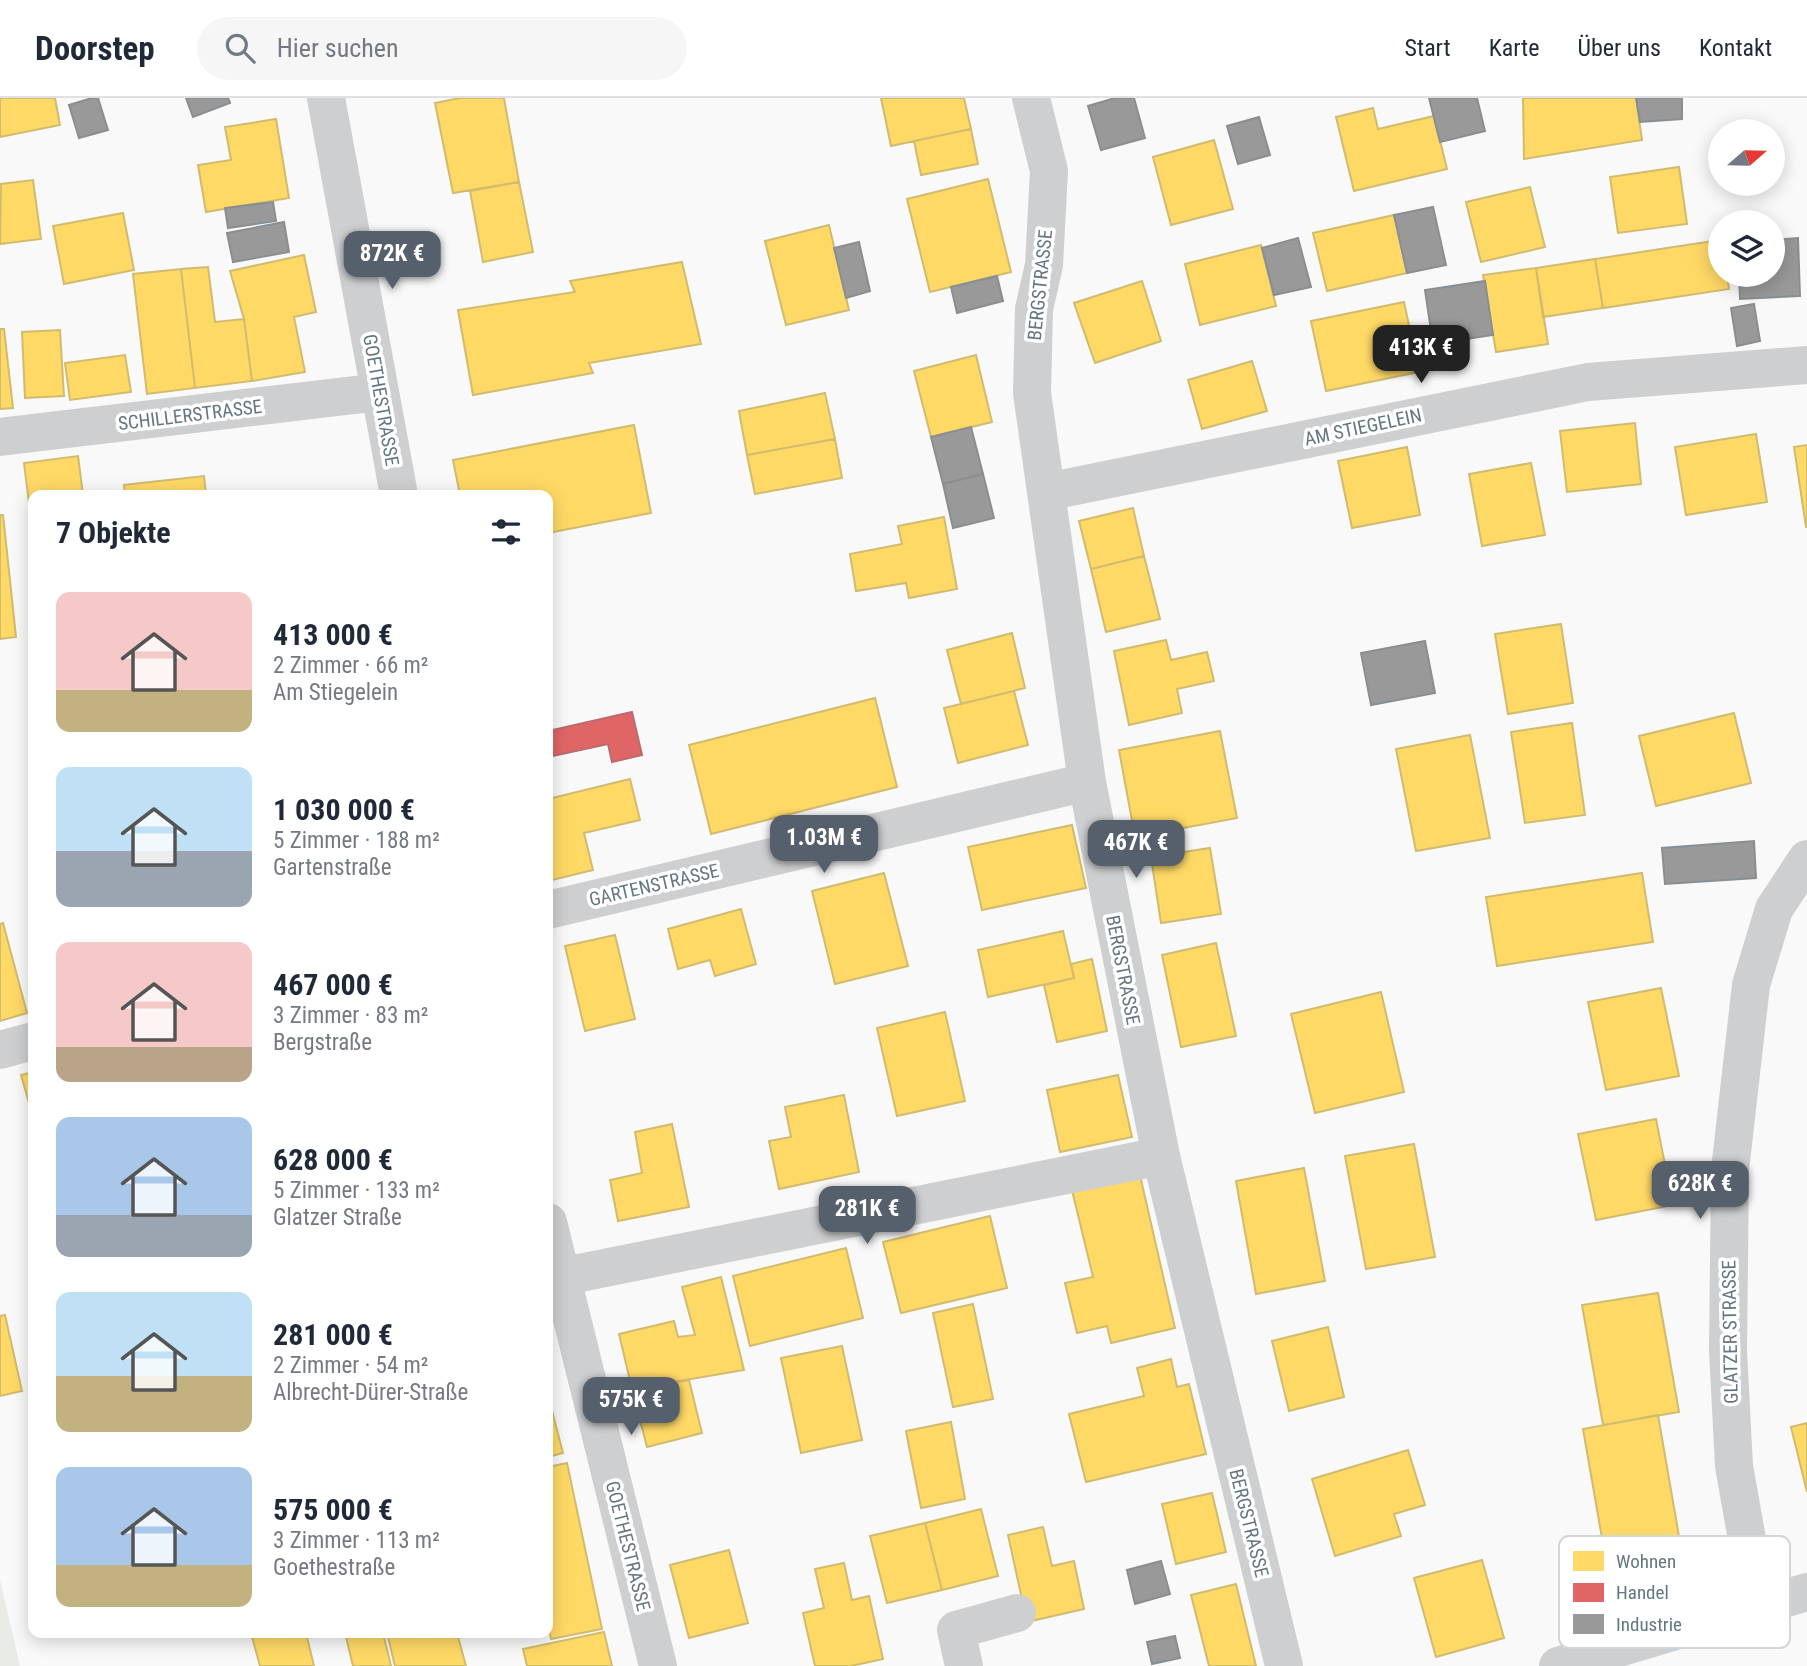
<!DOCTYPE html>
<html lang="de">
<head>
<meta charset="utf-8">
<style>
	:root { --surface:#fff; --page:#f6f6f7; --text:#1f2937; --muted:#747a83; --line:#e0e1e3; --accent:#56606c }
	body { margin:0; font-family:"Roboto Condensed",sans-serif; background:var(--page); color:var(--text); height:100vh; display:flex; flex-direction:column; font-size:26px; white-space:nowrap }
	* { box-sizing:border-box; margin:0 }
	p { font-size:23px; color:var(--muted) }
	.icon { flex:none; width:38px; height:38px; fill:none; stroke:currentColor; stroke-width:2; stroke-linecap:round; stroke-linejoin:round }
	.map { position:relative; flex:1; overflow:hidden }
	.details { position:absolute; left:28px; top:392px; width:525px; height:1148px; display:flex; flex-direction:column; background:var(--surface); border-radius:14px; box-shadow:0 4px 18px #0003 }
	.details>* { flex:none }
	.needle { width:46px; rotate:70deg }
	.buttons { position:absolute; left:1708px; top:21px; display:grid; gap:14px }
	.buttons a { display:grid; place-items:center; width:77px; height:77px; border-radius:50%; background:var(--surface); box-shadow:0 4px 18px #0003; font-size:35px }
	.price { position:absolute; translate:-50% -60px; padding:0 16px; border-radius:14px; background:var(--accent); color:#fff; font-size:23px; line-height:46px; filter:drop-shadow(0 2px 4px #0008) }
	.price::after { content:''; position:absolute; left:50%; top:42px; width:21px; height:16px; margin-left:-10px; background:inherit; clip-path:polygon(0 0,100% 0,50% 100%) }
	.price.selected { background:#222; color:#fff }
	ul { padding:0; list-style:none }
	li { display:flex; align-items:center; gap:21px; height:175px; padding:0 28px }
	li span { display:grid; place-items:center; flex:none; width:196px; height:140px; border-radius:14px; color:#555 }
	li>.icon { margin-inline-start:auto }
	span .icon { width:84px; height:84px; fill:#fffc; stroke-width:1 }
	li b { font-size:30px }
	h2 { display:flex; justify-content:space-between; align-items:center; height:84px; padding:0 28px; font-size:30px }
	header { display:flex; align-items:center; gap:42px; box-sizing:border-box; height:98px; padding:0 35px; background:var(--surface); border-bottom:2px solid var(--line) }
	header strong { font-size:33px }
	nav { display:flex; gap:38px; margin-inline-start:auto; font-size:24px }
	.search { width:490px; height:63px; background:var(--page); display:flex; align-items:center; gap:18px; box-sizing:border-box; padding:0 24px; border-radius:38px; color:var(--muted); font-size:26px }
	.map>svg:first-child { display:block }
	.green { fill:#e8ebe6 }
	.homes { fill:#ffd966; stroke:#d1bb6f; stroke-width:2 }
	.shops { fill:#e06666; stroke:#bb6b6f; stroke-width:2 }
	.industry { fill:#999; stroke:#898e92; stroke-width:2 }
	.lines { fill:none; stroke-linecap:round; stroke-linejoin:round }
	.minor { stroke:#cecfd0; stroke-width:38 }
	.labels { text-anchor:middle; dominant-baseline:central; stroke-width:7; stroke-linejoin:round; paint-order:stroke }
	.street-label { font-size:19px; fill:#657683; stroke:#fff }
	.key { fill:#fff; stroke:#d1d6da; stroke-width:2 }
	.key-label { font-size:19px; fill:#657683 }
</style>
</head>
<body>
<header>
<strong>Doorstep</strong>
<div class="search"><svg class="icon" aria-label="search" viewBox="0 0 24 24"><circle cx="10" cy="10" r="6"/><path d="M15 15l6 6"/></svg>Hier suchen</div>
<nav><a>Start</a><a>Karte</a><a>Über uns</a><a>Kontakt</a></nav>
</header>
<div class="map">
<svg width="1807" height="1568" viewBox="0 0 1807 1568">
	<rect width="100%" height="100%" fill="#f9f9f9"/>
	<path class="green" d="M0 1482 20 1568H0Z"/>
	<path class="homes" d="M0 0H55L60 27 0 39Z
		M460 0H504L519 84 453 95 435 5Z
		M881 0H964L971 31 891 48Z
		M1523 0H1636L1642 42 1524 61Z
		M1373 10 1378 31 1434 18 1447 71 1354 93 1336 19Z
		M276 21 289 100 206 114 198 67 231 62 225 29Z
		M971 31 978 66 921 77 914 43Z
		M1214 42 1233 111 1171 127 1153 59Z
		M1679 69 1687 126 1618 135 1610 79Z
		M988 81 1011 174 930 194 907 101Z
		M33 82 41 141 0 146 1 86Z
		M519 84 533 154 483 164 470 93Z
		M1530 89 1545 149 1481 164 1466 104Z
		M123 115 134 172 64 186 53 128Z
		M1394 117 1407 175 1327 193 1313 135Z
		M829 127 849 212 786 227 765 143Z
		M1720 142V177H1727L1729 191 1603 210 1595 161Z
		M1261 147 1276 208 1200 227 1185 166Z
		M304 157 316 214 294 219 305 274 252 283 244 221 230 173Z
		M1595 161 1603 210 1543 219 1536 170Z
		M682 164 701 246 589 265 593 275 473 297 458 212 575 194 570 183Z
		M208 169 215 224 244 221 252 283 195 290 181 171Z
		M1536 170 1548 246 1496 254 1483 177Z
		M181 171 195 290 147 296 133 176Z
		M1142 183 1161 243 1095 265 1074 205Z
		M1404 204 1419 274 1326 293 1311 223Z
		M0 231H4L13 310 0 311Z
		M60 232 64 298 25 300 22 234Z
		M125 257 131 294 70 302 65 265Z
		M976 257 992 324 931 339 914 273Z
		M1252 263 1267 313 1202 331 1188 282Z
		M825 295 835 341 747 357 739 313Z
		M1635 325 1641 386 1567 394 1560 333Z
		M634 327 651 415 548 435V397H460L453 362Z
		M1756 336 1767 404 1686 417 1675 349Z
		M835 341 842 380 755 396 747 357Z
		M1807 347V429H1806L1794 349Z
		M1407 349 1420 417 1352 430 1338 363Z
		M78 358 83 397H33V437L24 365Z
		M1531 365 1545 437 1482 448 1469 376Z
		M204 378 206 397H125L124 387Z
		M1133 410 1144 458 1091 471 1079 423Z
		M0 417H3L16 539 0 541Z
		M944 419 957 491 909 500 906 485 856 493 850 456 902 446 898 428Z
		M1144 458 1160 521 1106 534 1091 471Z
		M1561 526 1573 605 1508 616 1495 536Z
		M1012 535 1025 590 961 606 947 552Z
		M1166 542 1171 562 1207 554 1214 583 1177 591 1182 615 1129 627 1114 553Z
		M1014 593 1028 647 958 665 944 610Z
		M875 600 897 689 711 736 689 647Z
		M1734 615 1751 685 1656 708 1639 638Z
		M1572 625 1585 717 1525 725 1511 634Z
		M1220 633 1237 720 1135 739 1119 652Z
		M1470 637 1490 740 1416 753 1396 651Z
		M630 681 640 722 584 735 593 772 548 783V701Z
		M1072 727 1086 790 982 812 968 749Z
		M1210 750 1221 816 1161 825 1151 759Z
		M884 775 908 868 835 886 812 793Z
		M1642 775 1653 844 1497 868 1486 799Z
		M741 811 756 866 715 878 710 862 678 871 668 831Z
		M3 825 27 915 0 923V826Z
		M1063 833 1074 880 988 899 978 852Z
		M615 837 635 921 585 933 565 848Z
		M1216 845 1236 938 1181 949 1162 857Z
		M1092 861 1107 933 1057 944 1044 887 1074 880 1071 866Z
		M1661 890 1679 978 1606 992 1588 904Z
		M1381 894 1404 994 1315 1015 1291 916Z
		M945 914 965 1003 897 1018 877 930Z
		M33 974V1019L21 977Z
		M1118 977 1132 1039 1060 1054 1047 992Z
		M844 997 859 1074 779 1091 769 1043 791 1039 785 1009Z
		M1656 1021 1673 1107 1596 1122 1578 1036Z
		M672 1026 689 1109 618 1123 610 1082 642 1075 635 1034Z
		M1414 1046 1435 1159 1366 1171 1345 1058Z
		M1304 1070 1325 1183 1256 1196 1236 1083Z
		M1139 1073 1175 1230 1111 1245 1107 1228 1077 1235 1065 1185 1093 1179 1071 1088Z
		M990 1118 1007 1190 901 1215 883 1144Z
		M846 1150 863 1220 750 1248 733 1178Z
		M721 1179 744 1272 632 1291 619 1236 674 1223 678 1239 695 1237 682 1189Z
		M1658 1195 1679 1314 1603 1327 1582 1207Z
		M973 1206 993 1301 953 1309 933 1215Z
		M5 1217 22 1293 0 1298V1218Z
		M1328 1229 1344 1299 1289 1313 1272 1243Z
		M842 1248 862 1342 801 1355 781 1260Z
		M1171 1261 1177 1289 1189 1286 1206 1356 1086 1384 1069 1316 1144 1298 1137 1270Z
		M689 1282 702 1335 647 1349 632 1291Z
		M548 1297 563 1355 548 1359Z
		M1658 1317 1681 1450 1606 1463 1583 1331Z
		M951 1324 965 1401 921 1410 906 1333Z
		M1807 1325V1394L1791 1329Z
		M1408 1352 1425 1407 1394 1416 1401 1438 1335 1458 1312 1381Z
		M567 1365 602 1531 551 1541 548 1525V1369Z
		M1212 1395 1226 1454 1176 1466 1162 1406Z
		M981 1411 998 1478 942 1492 925 1425Z
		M925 1425 942 1492 887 1505 870 1438Z
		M1043 1429 1052 1468 1074 1463 1084 1511 1027 1524 1008 1437Z
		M729 1452 748 1525 689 1540 670 1467Z
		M1482 1462 1504 1540 1436 1559 1414 1480Z
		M844 1465 852 1502 869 1498 883 1561 851 1568H815L803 1515 824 1510 815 1471Z
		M1236 1486 1256 1568H1209L1191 1497Z
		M604 1534 612 1568H527L523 1551Z
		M251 1535H306L314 1568H260Z
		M345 1535H383L391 1568H353Z
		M387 1535H457L466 1568H395Z"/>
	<path class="shops" d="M632 614 642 657 612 664 608 646 548 659V633Z"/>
	<path class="industry" d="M92 0H98L108 32 79 40 69 7Z
		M186 0H228L230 5 193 19Z
		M1115 0H1134L1145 40 1101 52 1088 8Z
		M1429 0H1477L1485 33 1440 44Z
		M1636 0H1682V21L1640 24Z
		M1259 19 1270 57 1238 66 1227 28Z
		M273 104 276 123 228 130 225 110Z
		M1433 109 1446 167 1407 175 1394 117Z
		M284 124 289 154 233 164 227 135Z
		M1298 140 1311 189 1274 197 1262 150Z
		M1798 140 1800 198 1740 201 1739 177H1773V142Z
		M859 144 870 193 846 200 834 150Z
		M997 178 1003 203 957 215 951 189Z
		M1485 183 1493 237 1433 246 1425 192Z
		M1754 206 1760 243 1737 248 1731 210Z
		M971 329 983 376 943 386 931 339Z
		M983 376 994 420 953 430 943 386Z
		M1425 543 1435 595 1371 607 1361 555Z
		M1754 743 1756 780 1665 786 1662 750Z
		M1161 1463 1170 1496 1135 1506 1127 1472Z
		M1175 1538 1180 1560 1152 1566 1147 1544Z"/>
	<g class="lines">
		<path class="minor" d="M326 0 399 397
			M1031 0 1049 73 1044 167 1034 211 1032 295 1087 684 1161 1058 1284 1568
			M0 339 380 294
			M1046 394 1588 284 1807 267
			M548 812 1087 684
			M0 952 33 943
			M548 1124 658 1568
			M560 1179 1161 1058
			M1759 1509 1734 1368 1728 1253 1730 1072 1751 887 1774 811 1807 761
			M964 1568 956 1532 1017 1515
			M1558 1568 1807 1494"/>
	</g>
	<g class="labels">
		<g class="street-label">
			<text transform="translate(1040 187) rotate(-84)">BERGSTRASSE</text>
			<text transform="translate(381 302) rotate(80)">GOETHESTRASSE</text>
			<text transform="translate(190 317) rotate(-7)">SCHILLERSTRASSE</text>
			<text transform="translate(1363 329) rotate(-12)">AM STIEGELEIN</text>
			<text transform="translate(654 787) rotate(-13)">GARTENSTRASSE</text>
			<text transform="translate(1123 872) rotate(79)">BERGSTRASSE</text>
			<text transform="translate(1730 1234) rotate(-91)">GLATZER STRASSE</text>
			<text transform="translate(1249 1425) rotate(76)">BERGSTRASSE</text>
			<text transform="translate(628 1448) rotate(76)">GOETHESTRASSE</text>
		</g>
	</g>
	<rect x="1559" y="1438" width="231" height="112" rx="10" class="key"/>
	<rect x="1573" y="1453" width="31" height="20" fill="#ffd966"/>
	<rect x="1573" y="1485" width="31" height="19" fill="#e06666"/>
	<rect x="1573" y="1516" width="31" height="20" fill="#999"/>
	<g class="key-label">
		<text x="1616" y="1470">Wohnen</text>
		<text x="1616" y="1501">Handel</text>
		<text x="1616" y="1533">Industrie</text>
	</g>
</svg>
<div class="buttons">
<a><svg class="needle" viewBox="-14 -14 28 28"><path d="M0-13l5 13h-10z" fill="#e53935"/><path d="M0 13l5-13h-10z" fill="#747a83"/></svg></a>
<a><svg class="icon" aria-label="layers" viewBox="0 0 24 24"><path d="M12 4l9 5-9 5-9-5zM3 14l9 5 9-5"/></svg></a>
</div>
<b class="price" style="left:392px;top:193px">872K €</b>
<b class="price selected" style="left:1421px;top:287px">413K €</b>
<b class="price" style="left:824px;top:777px">1.03M €</b>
<b class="price" style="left:1136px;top:782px">467K €</b>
<b class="price" style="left:1700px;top:1123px">628K €</b>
<b class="price" style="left:867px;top:1148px">281K €</b>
<b class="price" style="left:631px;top:1339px">575K €</b>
<section class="details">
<h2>7 Objekte<svg class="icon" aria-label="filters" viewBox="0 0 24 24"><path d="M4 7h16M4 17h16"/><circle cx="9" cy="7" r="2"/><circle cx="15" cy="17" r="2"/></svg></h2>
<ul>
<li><span style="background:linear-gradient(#f6c9c9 70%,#c2b280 0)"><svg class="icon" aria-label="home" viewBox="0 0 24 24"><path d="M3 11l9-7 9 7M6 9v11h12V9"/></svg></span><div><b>413 000 €</b><p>2 Zimmer · 66 m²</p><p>Am Stiegelein</p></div></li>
<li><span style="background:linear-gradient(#bfe0f5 60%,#9aa5b1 0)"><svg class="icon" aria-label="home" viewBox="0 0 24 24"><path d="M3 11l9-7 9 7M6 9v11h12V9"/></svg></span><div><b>1 030 000 €</b><p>5 Zimmer · 188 m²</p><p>Gartenstraße</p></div></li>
<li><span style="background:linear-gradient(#f6c9c9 75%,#b9a48a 0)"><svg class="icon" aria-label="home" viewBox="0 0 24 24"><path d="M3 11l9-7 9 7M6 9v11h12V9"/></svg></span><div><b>467 000 €</b><p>3 Zimmer · 83 m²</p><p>Bergstraße</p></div></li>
<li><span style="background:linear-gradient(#a9c7e8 70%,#9aa5b1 0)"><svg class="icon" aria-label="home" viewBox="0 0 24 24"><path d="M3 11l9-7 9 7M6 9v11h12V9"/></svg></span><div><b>628 000 €</b><p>5 Zimmer · 133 m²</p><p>Glatzer Straße</p></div></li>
<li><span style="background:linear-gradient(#bfe0f5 60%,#c2b280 0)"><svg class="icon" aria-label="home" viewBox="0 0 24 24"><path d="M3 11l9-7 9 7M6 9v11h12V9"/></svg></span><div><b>281 000 €</b><p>2 Zimmer · 54 m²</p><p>Albrecht-Dürer-Straße</p></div></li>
<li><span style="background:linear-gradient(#a9c7e8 70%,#c2b280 0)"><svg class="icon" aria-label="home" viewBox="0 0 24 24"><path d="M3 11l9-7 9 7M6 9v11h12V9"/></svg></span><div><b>575 000 €</b><p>3 Zimmer · 113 m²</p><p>Goethestraße</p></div></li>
</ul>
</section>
</div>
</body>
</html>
